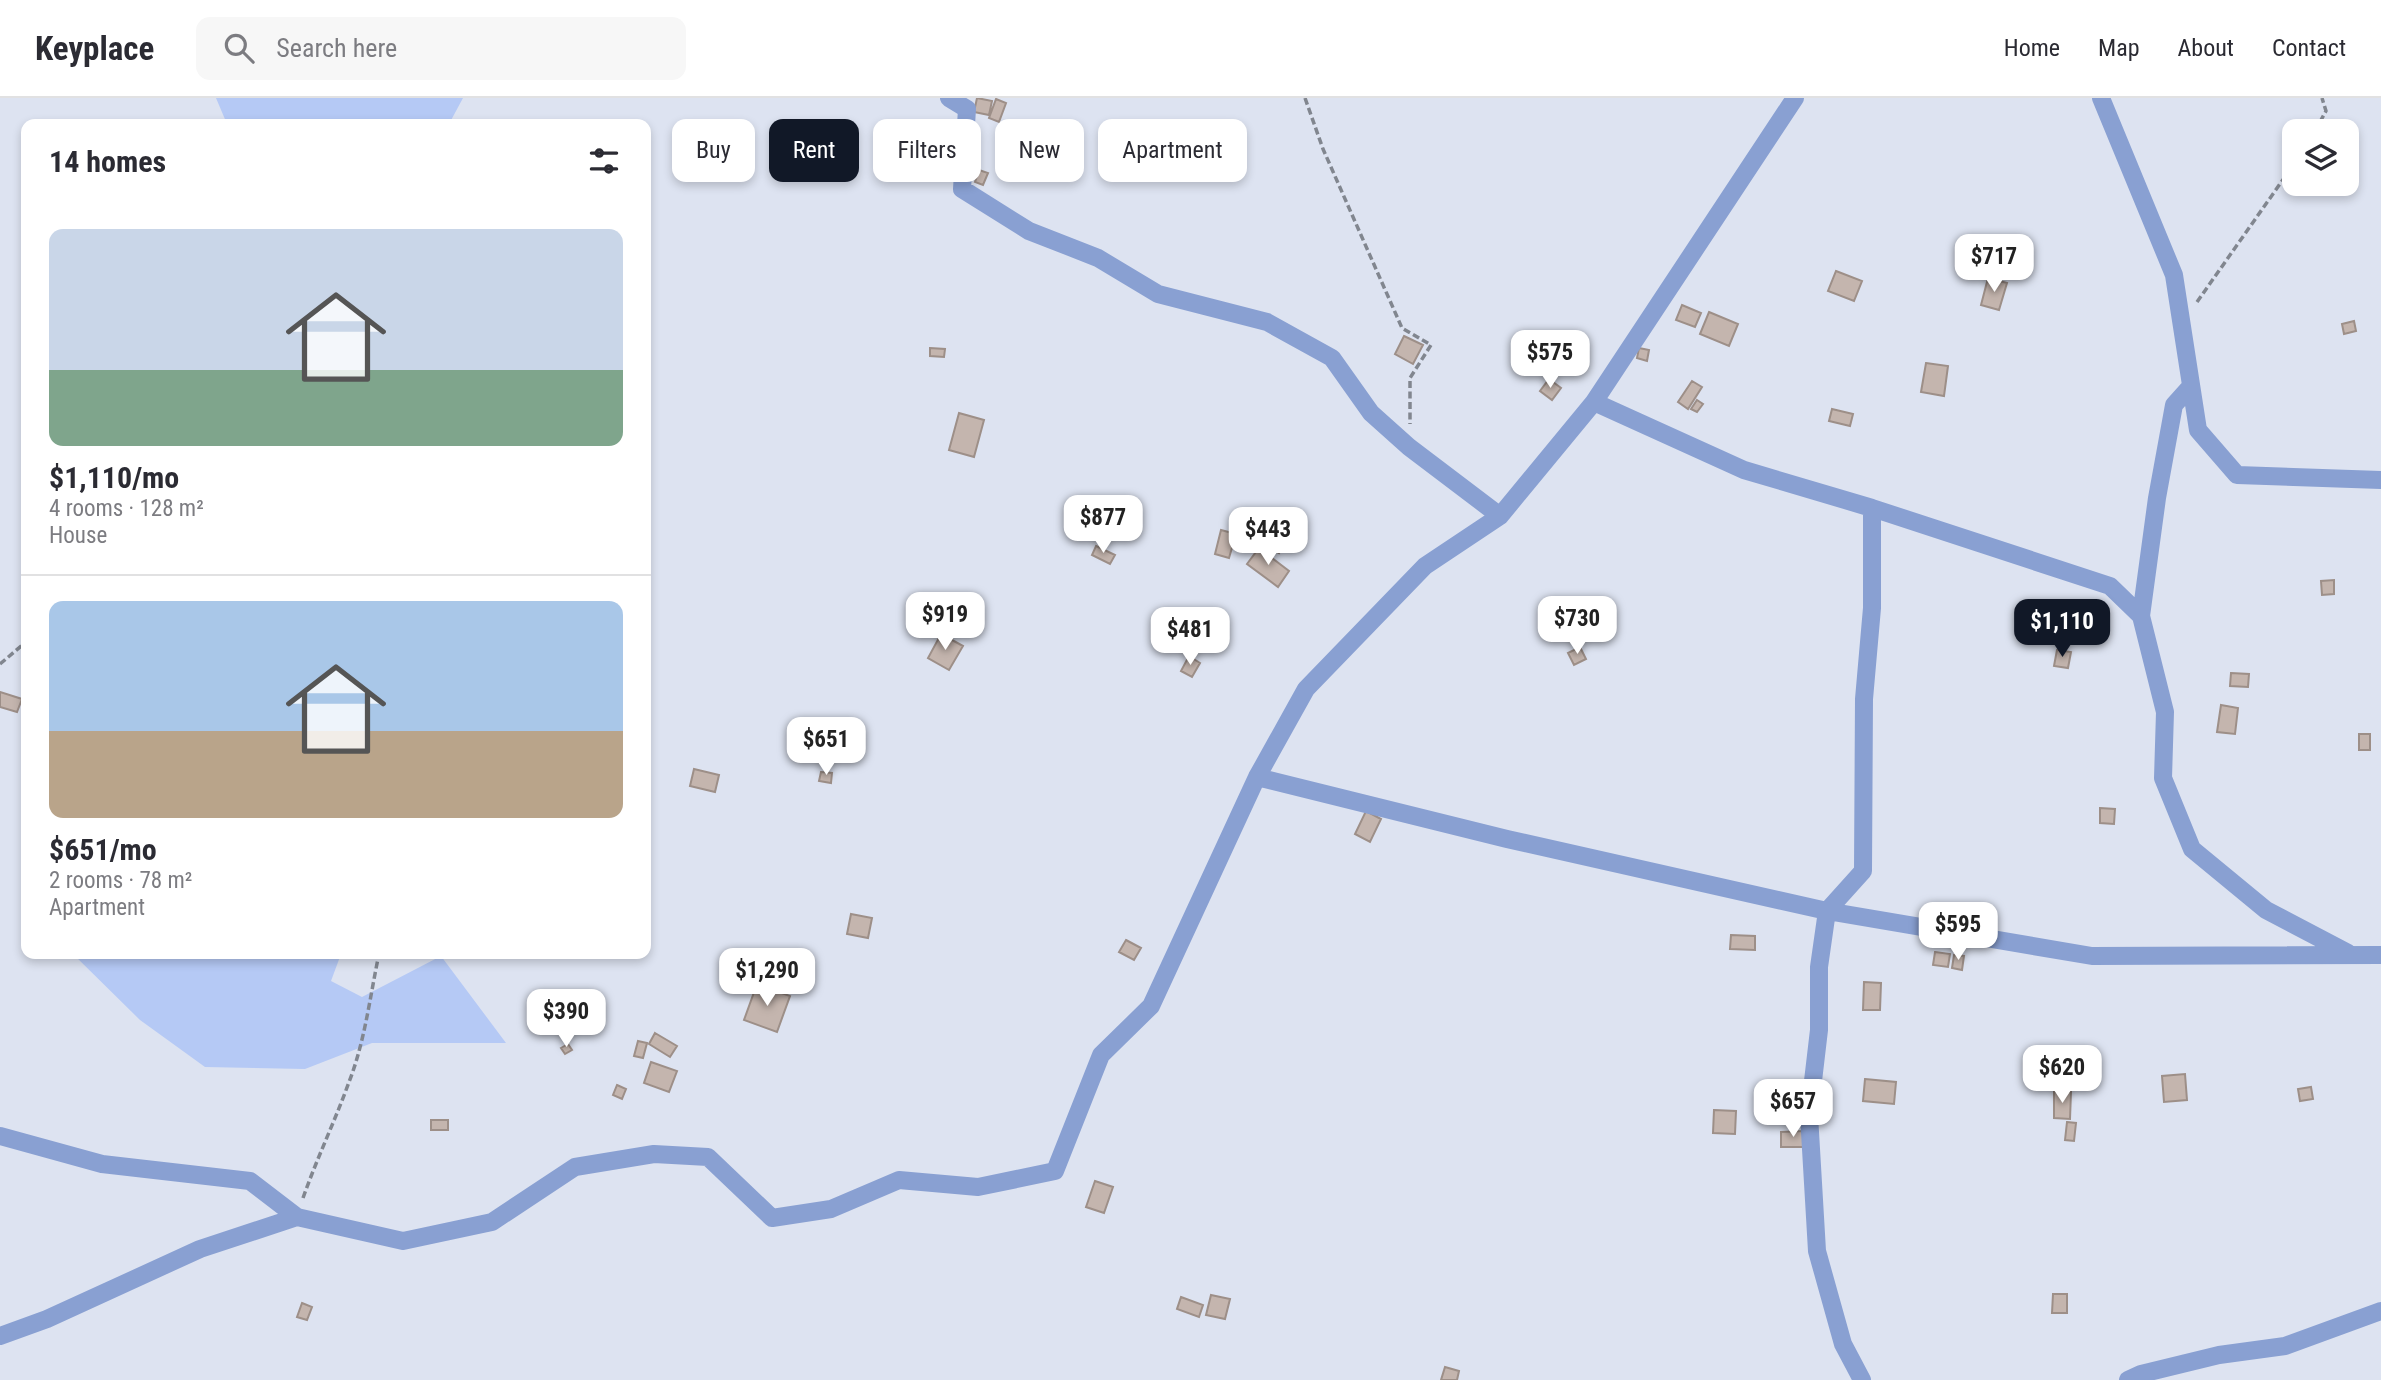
<!DOCTYPE html>
<html lang="en">
<head>
<meta charset="utf-8">
<style>
	:root { --surface:#fff; --page:#f7f7f7; --text:#2b2b33; --muted:#7c7c81; --line:#e1e1e2; --accent:#111827 }
	body { margin:0; font-family:"Roboto Condensed",sans-serif; background:var(--page); color:var(--text); height:100vh; display:flex; flex-direction:column; font-size:26px; white-space:nowrap }
	* { box-sizing:border-box; margin:0 }
	p { font-size:23px; color:var(--muted) }
	.icon { flex:none; width:38px; height:38px; fill:none; stroke:currentColor; stroke-width:2; stroke-linecap:round; stroke-linejoin:round }
	.map { position:relative; flex:1; overflow:hidden }
	.details { position:absolute; left:21px; top:21px; width:630px; height:840px; display:flex; flex-direction:column; background:var(--surface); border-radius:14px; box-shadow:0 4px 10px #0003 }
	.details>* { flex:none }
	.banner { position:absolute; left:672px; top:21px; width:665px; height:63px; display:flex; gap:14px }
	.tools { position:absolute; left:2282px; top:21px; display:grid; gap:14px }
	.tools a { display:grid; place-items:center; width:77px; height:77px; border-radius:14px; background:var(--surface); box-shadow:0 4px 10px #0003; font-size:35px }
	.price { position:absolute; translate:-50% -60px; padding:0 16px; border-radius:14px; background:#fff; color:#222; font-size:23px; line-height:46px; filter:drop-shadow(0 2px 4px #0008) }
	.price::after { content:''; position:absolute; left:50%; top:42px; width:21px; height:16px; margin-left:-10px; background:inherit; clip-path:polygon(0 0,100% 0,50% 100%) }
	.price.active { background:var(--accent); color:#fff }
	ul { padding:0; list-style:none }
	li { display:grid; align-content:center; gap:14px; height:371px; padding:0 28px }
	li+li { border-top:2px solid var(--line) }
	li span { display:grid; place-items:center; height:217px; border-radius:14px; color:#555 }
	li>.icon { margin-inline-start:auto }
	span .icon { width:126px; height:126px; fill:#fffc; stroke-width:1 }
	li b { font-size:30px }
	h2 { display:flex; justify-content:space-between; align-items:center; height:84px; padding:0 28px; font-size:30px }
	.pill { padding:0 24px; border-radius:14px; background:var(--surface); box-shadow:0 4px 10px #0003; font-size:24px; line-height:63px }
	.pill.active { background:var(--accent); color:#fff }
	header { display:flex; align-items:center; gap:42px; box-sizing:border-box; height:98px; padding:0 35px; background:var(--surface); border-bottom:2px solid var(--line) }
	header strong { font-size:33px }
	nav { display:flex; gap:38px; margin-inline-start:auto; font-size:24px }
	.search { width:490px; height:63px; background:var(--page); display:flex; align-items:center; gap:18px; box-sizing:border-box; padding:0 24px; border-radius:14px; color:var(--muted); font-size:26px }
	.map>svg:first-child { display:block }
	.green { fill:#b5c9f5 }
	.building { fill:#c4b5ae; stroke:#9d8f88; stroke-width:2 }
	.lines { fill:none; stroke-linecap:round; stroke-linejoin:round }
	.path { stroke:#81868f; stroke-width:3.5; stroke-dasharray:7 3.5; stroke-linecap:butt }
	.minor { stroke:#89a0d2; stroke-width:18 }
</style>
</head>
<body>
<header>
<strong>Keyplace</strong>
<div class="search"><svg class="icon" aria-label="search" viewBox="0 0 24 24"><circle cx="10" cy="10" r="6"/><path d="M15 15l6 6"/></svg>Search here</div>
<nav><a>Home</a><a>Map</a><a>About</a><a>Contact</a></nav>
</header>
<div class="map">
<svg width="2381" height="1282" viewBox="0 0 2381 1282">
	<rect width="100%" height="100%" fill="#dde3f1"/>
	<path class="green" d="M216 0H463L449 26H227Z
		M73 856H341L331 883 362 899 441 858 506 945H372L305 971 205 969 140 922Z"/>
	<path class="building" d="M977 0 992 3 989 17 974 14Z
		M996 1 1006 5 999 24 989 20Z
		M1118 51 1128 54 1123 69 1113 65Z
		M979 72 988 75 983 87 975 84Z
		M1836 173 1862 183 1854 203 1828 193Z
		M1988 180 2007 185 1999 212 1981 207Z
		M1682 207 1701 215 1695 229 1676 222Z
		M1709 214 1738 226 1729 248 1700 236Z
		M2354 223 2356 233 2344 236 2342 226Z
		M1404 238 1423 247 1413 266 1395 256Z
		M930 250 945 251 944 259 930 258Z
		M1639 250 1649 252 1647 263 1637 260Z
		M1926 265 1948 268 1944 298 1921 294Z
		M1549 281 1561 290 1552 302 1540 293Z
		M1692 283 1702 289 1688 311 1678 304Z
		M1697 302 1703 306 1697 314 1691 311Z
		M1832 311 1853 316 1850 328 1829 323Z
		M959 315 984 322 974 359 949 352Z
		M1221 432 1236 436 1229 460 1215 456Z
		M1274 440 1284 446 1279 455 1269 449Z
		M1096 448 1115 457 1110 466 1092 457Z
		M1259 450 1289 473 1278 489 1247 466Z
		M2334 482V496L2322 497 2321 483Z
		M941 536 963 548 949 572 928 560Z
		M1580 549 1586 561 1574 567 1568 555Z
		M2057 552 2071 554 2068 570 2054 568Z
		M1189 558 1200 565 1192 579 1181 573Z
		M2231 575 2249 576 2248 589 2230 588Z
		M0 594 22 601 17 614 0 609Z
		M2221 607 2238 610 2235 636 2217 634Z
		M2359 636H2370V652H2359Z
		M694 671 719 677 715 694 690 688Z
		M821 674 832 675 831 685 819 683Z
		M2100 710 2115 711 2114 726 2100 725Z
		M1366 713 1381 721 1370 744 1355 736Z
		M851 816 872 820 868 840 847 836Z
		M1731 837 1755 838V852L1730 851Z
		M1126 842 1141 850 1134 862 1119 854Z
		M1935 854 1950 856 1948 869 1933 867Z
		M1954 857 1964 858 1962 872 1952 870Z
		M1864 884 1881 885 1880 912H1863Z
		M757 886 790 898 777 934 744 922Z
		M655 935 677 948 670 959 649 946Z
		M638 943 647 945 643 960 634 958Z
		M568 946 572 952 565 956 561 950Z
		M651 964 677 973 669 994 644 985Z
		M2185 976 2187 1002 2164 1004 2162 978Z
		M1865 981 1896 984 1894 1006 1863 1003Z
		M617 987 626 991 622 1001 613 997Z
		M2311 989 2313 1001 2300 1003 2298 991Z
		M2054 994H2071L2070 1021 2054 1020Z
		M1714 1012 1736 1013 1735 1036 1713 1035Z
		M431 1022H448V1032H431Z
		M2067 1024 2076 1025 2074 1043 2065 1042Z
		M1804 1033V1049H1781V1034Z
		M1095 1083 1113 1089 1104 1115 1086 1109Z
		M2053 1196H2067V1215H2052Z
		M1211 1197 1230 1201 1225 1221 1206 1217Z
		M1181 1199 1203 1207 1199 1219 1177 1211Z
		M302 1205 312 1209 307 1222 297 1219Z
		M1445 1269 1459 1273 1457 1282H1441Z"/>
	<g class="lines">
		<path class="path" d="M1305 0 1323 51 1402 230 1431 247 1410 280V326
			M2315 33 2326 13 2322 0
			M2197 204 2294 66
			M0 566 26 544
			M303 1100C317 1060 335 1023 349 984 365 943 370 898 379 856"/>
		<path class="minor" d="M949 0 967 11 962 91 1029 133 1098 160 1158 196 1267 224 1332 260 1371 315 1409 349 1500 418
			M2101 0 2174 177 2198 332 2237 377 2381 382
			M1594 304 1744 372 1872 410 2110 488 2141 518 2165 614 2163 680 2192 751 2266 812 2348 855
			M2141 518 2157 400 2174 307 2191 288
			M1257 679 1507 741 1827 813 2092 858 2381 857
			M0 1038 102 1066 250 1083 297 1119
			M0 1238 47 1221 200 1151 297 1119 403 1143 492 1124 575 1069 654 1056 708 1059 772 1120 831 1111 899 1082 978 1089 1055 1073 1101 957 1151 908 1257 679 1306 591 1425 468 1500 418 1594 304 1795 0
			M1862 1282 1843 1246 1817 1153 1809 1017 1819 932V869L1827 813 1863 773 1864 601 1872 510V410
			M2128 1282 2141 1276 2219 1257 2285 1248 2381 1213"/>
	</g>
</svg>
<div class="tools">
<a><svg class="icon" aria-label="layers" viewBox="0 0 24 24"><path d="M12 4l9 5-9 5-9-5zM3 14l9 5 9-5"/></svg></a>
</div>
<b class="price" style="left:1994px;top:196px">$717</b>
<b class="price" style="left:1550px;top:292px">$575</b>
<b class="price" style="left:1103px;top:457px">$877</b>
<b class="price" style="left:1268px;top:469px">$443</b>
<b class="price" style="left:945px;top:554px">$919</b>
<b class="price" style="left:1577px;top:558px">$730</b>
<b class="price active" style="left:2062px;top:561px">$1,110</b>
<b class="price" style="left:1190px;top:569px">$481</b>
<b class="price" style="left:826px;top:679px">$651</b>
<b class="price" style="left:1958px;top:864px">$595</b>
<b class="price" style="left:767px;top:910px">$1,290</b>
<b class="price" style="left:566px;top:951px">$390</b>
<b class="price" style="left:2062px;top:1007px">$620</b>
<b class="price" style="left:1793px;top:1041px">$657</b>
<div class="banner">
<a class="pill">Buy</a>
<a class="pill active">Rent</a>
<a class="pill">Filters</a>
<a class="pill">New</a>
<a class="pill">Apartment</a>
</div>
<section class="details">
<h2>14 homes<svg class="icon" aria-label="filters" viewBox="0 0 24 24"><path d="M4 7h16M4 17h16"/><circle cx="9" cy="7" r="2"/><circle cx="15" cy="17" r="2"/></svg></h2>
<ul>
<li><span style="background:linear-gradient(#c9d6e8 65%,#7fa58c 0)"><svg class="icon" aria-label="home" viewBox="0 0 24 24"><path d="M3 11l9-7 9 7M6 9v11h12V9"/></svg></span><div><b>$1,110/mo</b><p>4 rooms · 128 m²</p><p>House</p></div></li>
<li><span style="background:linear-gradient(#a9c7e8 60%,#b9a48a 0)"><svg class="icon" aria-label="home" viewBox="0 0 24 24"><path d="M3 11l9-7 9 7M6 9v11h12V9"/></svg></span><div><b>$651/mo</b><p>2 rooms · 78 m²</p><p>Apartment</p></div></li>
</ul>
</section>
</div>
</body>
</html>
